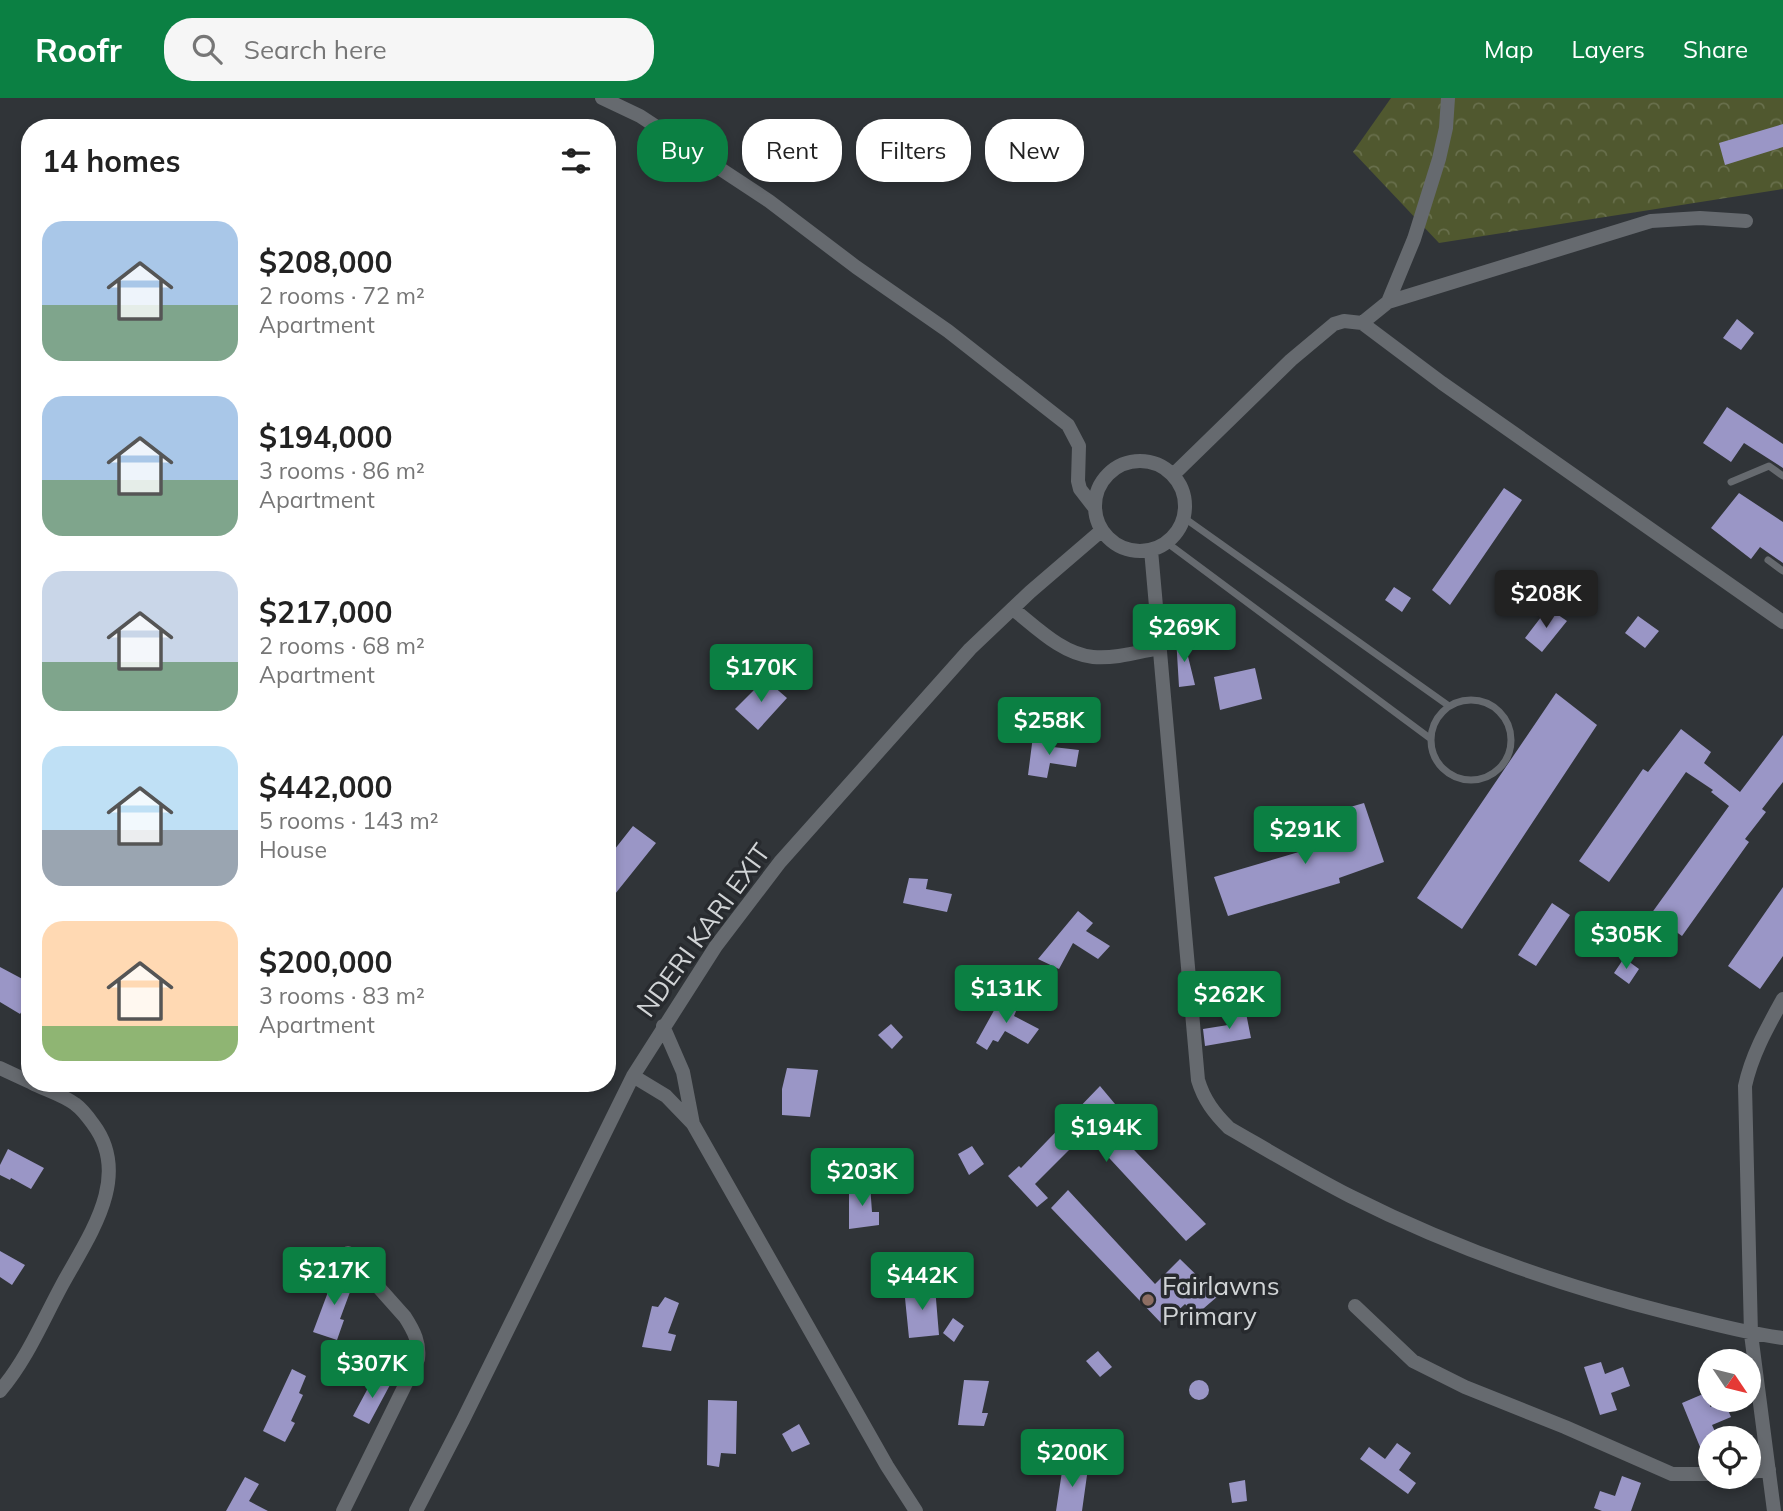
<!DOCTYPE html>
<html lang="en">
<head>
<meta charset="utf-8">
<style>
	:root { --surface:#fff; --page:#f6f6f6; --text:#222; --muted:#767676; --accent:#0b8043 }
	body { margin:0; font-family:Mulish,sans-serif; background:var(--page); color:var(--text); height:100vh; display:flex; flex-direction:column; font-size:26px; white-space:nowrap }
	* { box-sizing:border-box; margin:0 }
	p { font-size:23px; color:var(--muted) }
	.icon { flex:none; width:38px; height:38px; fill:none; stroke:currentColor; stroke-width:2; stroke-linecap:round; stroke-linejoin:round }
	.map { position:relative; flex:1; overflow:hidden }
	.sheet { position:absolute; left:21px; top:21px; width:595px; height:973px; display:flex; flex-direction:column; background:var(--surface); border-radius:28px; box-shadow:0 4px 10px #0003 }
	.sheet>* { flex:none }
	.guide { position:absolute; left:637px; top:21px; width:665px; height:63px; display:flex; gap:14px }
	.needle { width:46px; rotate:125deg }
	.controls { position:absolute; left:1698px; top:1251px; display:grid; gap:14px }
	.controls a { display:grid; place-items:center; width:63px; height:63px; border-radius:50%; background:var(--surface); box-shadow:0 4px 10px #0003; font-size:35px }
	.price { position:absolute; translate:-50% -60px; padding:0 16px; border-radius:7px; background:var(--accent); color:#fff; font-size:23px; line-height:46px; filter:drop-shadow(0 2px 4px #0008) }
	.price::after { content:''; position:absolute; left:50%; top:42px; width:21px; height:16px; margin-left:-10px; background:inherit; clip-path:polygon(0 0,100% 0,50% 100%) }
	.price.on { background:#222; color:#fff }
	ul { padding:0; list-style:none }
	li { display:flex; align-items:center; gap:21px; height:175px; padding:0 21px }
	li span { display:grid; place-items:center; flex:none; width:196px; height:140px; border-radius:21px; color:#555 }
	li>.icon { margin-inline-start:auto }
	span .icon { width:84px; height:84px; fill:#fffc; stroke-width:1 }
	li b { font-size:30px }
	h2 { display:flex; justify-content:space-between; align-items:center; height:84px; padding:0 21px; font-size:30px }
	.pill { padding:0 24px; border-radius:28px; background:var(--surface); box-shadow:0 4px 10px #0003; font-size:24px; line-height:63px }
	.pill.on { background:var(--accent); color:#fff }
	header { display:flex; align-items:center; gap:42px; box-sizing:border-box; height:98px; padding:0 35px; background:var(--accent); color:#fff }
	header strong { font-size:33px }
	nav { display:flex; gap:38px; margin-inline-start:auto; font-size:24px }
	.search { width:490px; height:63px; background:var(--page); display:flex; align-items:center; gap:18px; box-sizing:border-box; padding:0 24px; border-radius:28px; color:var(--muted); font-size:26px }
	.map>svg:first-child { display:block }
	.forest { fill:url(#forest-crowns) }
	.building { fill:#9a96c6 }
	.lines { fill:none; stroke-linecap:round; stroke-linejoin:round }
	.service { stroke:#666a6f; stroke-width:7 }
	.minor { stroke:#666a6f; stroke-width:14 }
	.education-dot { fill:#8d6e63; stroke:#272a2e; stroke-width:2.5 }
	.labels { text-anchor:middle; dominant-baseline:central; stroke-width:7; stroke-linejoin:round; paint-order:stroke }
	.street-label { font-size:26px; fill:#d1d4d6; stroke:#272a2e }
	.poi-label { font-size:26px; fill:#d1d4d6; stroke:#272a2e; text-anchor:start }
</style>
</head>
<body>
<header>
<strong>Roofr</strong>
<div class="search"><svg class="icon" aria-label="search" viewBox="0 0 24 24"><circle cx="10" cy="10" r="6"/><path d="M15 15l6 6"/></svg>Search here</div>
<nav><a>Map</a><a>Layers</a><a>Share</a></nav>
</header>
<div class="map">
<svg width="1783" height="1413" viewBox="0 0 1783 1413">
	<defs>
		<pattern id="forest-crowns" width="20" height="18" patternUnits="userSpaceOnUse" patternTransform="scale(1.75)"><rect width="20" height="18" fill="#50582f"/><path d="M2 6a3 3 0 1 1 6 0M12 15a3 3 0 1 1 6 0" fill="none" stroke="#686f4c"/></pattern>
	</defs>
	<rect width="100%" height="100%" fill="#303438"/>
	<path class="forest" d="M1391 0H1783V91L1439 145 1353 54Z"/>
	<path class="building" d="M1783 26V49L1725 67 1719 45Z
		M1737 221 1754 235 1741 252 1723 240Z
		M1727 309 1783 346V370L1744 345 1731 364 1703 345Z
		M1504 390 1522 402 1450 507 1432 492Z
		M1739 395 1783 424V465L1760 449 1751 461 1711 430Z
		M1394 489 1411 500 1402 514 1385 502Z
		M1548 510 1567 523 1542 554 1525 540Z
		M1638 518 1659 533 1645 550 1625 535Z
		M1183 538 1195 587 1179 589 1176 539Z
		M1255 570 1262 601 1220 612 1214 579Z
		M765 581 787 600 758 632 735 611Z
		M1556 595 1597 627 1462 831 1417 800Z
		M1681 631 1711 654 1704 665 1740 694 1783 637V684L1762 711 1766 714 1745 741 1749 744 1682 838 1651 816 1729 708 1711 694 1713 692 1686 674 1609 784 1579 763 1643 671 1648 674Z
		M1033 638 1054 642 1053 649 1079 652 1076 669 1050 665 1047 680 1028 677Z
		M1364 705 1384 764 1339 780 1340 785 1228 818 1214 779 1336 743 1326 716Z
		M633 728 656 745 607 806V761Z
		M909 780 928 781 926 791 952 796 947 814 903 805Z
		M1783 789V858L1760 891 1728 868Z
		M1552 805 1570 817 1536 868 1518 857Z
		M1078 813 1093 825 1086 833 1110 848 1098 861 1073 845 1059 871 1038 861Z
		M1624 860 1639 871 1629 886 1614 875Z
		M0 869 30 885V900L20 916 0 904Z
		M1002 898 1019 906 1014 918 1039 931 1028 946 1005 933 998 944 993 942 987 952 976 945Z
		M1246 915 1251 940 1205 948 1203 931 1228 927 1226 917Z
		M891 926 903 939 892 951 878 937Z
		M787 970 818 972 810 1019 782 1017V991Z
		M1100 988 1115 1006 1102 1019 1206 1126 1186 1143 1086 1035 1035 1086 1048 1100 1037 1109 1008 1078 1019 1068 1021 1070Z
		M972 1048 984 1066 969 1077 958 1056Z
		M8 1051 44 1070 31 1091 11 1080 10 1082 0 1077V1067Z
		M870 1086 872 1114H879V1127L849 1131V1090Z
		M1068 1092 1155 1186 1180 1161 1218 1198 1196 1217 1185 1206 1163 1227 1051 1110Z
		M0 1153 25 1167 12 1187 0 1179Z
		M337 1170 351 1175 345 1192 350 1194 340 1221 344 1222 337 1242 313 1234Z
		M935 1189 939 1237 909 1240 904 1190Z
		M665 1199 679 1205 668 1235 676 1237 671 1253 642 1249 652 1208 658 1209Z
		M953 1220 964 1228 954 1244 943 1235Z
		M1098 1253 1112 1269 1100 1279 1086 1263Z
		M1601 1264 1605 1276 1623 1269 1630 1288 1611 1295 1617 1312 1600 1317 1584 1269Z
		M292 1271 306 1278 299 1295 303 1297 291 1323 295 1325 285 1344 263 1333Z
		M375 1277 391 1285 369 1326 353 1318Z
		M1189 1292a10 10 0 1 1 20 0a10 10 0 1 1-20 0Z
		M964 1282 989 1283 982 1315H988L984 1328 958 1327Z
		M1710 1293V1309L1724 1303 1731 1319 1712 1327 1718 1340H1710V1366H1707L1682 1305Z
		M708 1302 737 1303 736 1356 721 1355 719 1369 707 1367Z
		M799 1326 810 1346 792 1354 782 1336Z
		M1397 1345 1411 1355 1399 1372 1416 1385 1408 1396 1360 1361 1369 1349 1385 1361Z
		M1063 1367 1088 1370 1082 1413H1056Z
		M1622 1378 1641 1385 1631 1413H1602L1594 1410 1600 1393 1615 1398Z
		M245 1379 259 1386 249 1403 268 1413H226Z
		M1245 1382 1247 1403 1232 1405 1229 1385Z"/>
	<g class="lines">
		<path class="service" d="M1731 384 1769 368 1783 378
			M1183 419 1449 608
			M1166 444 1431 641
			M1768 462 1783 473
			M1431 642a40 40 0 1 1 80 0a40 40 0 1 1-80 0Z"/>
		<path class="minor" d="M602 0 640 18 769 103 856 169 948 233 1068 327 1079 348 1078 383 1080 391 1094 409
			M1388 204 1651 123 1700 120 1746 123
			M1362 225 1388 204 1414 141 1439 61 1446 30 1448 0
			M1095 408a45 45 0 1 1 90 0a45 45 0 1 1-90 0Z
			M1174 376 1291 262 1334 226 1344 223 1362 225 1442 285 1783 524
			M1151 452 1198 982C1204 1002 1214 1015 1229 1030 1269 1053 1309 1077 1350 1098 1451 1149 1559 1187 1669 1215 1707 1224 1744 1235 1783 1240
			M1013 511C1036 529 1062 556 1093 559 1115 561 1138 554 1159 550
			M0 970 30 984
			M633 978 666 998 693 1026 683 974 663 928
			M693 1026 887 1368 916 1413
			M1355 1208 1413 1263 1465 1289 1565 1329 1672 1376H1710
			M0 1293C27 1261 42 1224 62 1187 88 1139 133 1079 93 1026 88 1019 82 1011 75 1006 63 997 46 992 32 985
			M1748 1374 1769 1372
			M343 1413 418 1261C420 1245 414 1233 405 1219L348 1155
			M416 1413 463 1322 633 978 716 848 780 764 970 551 1030 494 1101 433
			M1774 1413 1751 1236 1745 988C1752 956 1767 930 1783 901"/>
	</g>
	<circle class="education-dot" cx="1148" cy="1202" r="7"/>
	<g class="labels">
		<g class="street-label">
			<text transform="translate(703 832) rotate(-54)">NDERI KARI EXIT</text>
		</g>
		<g class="poi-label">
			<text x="1162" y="1187">Fairlawns<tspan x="1162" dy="30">Primary</tspan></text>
		</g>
	</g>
</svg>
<div class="controls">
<a><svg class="needle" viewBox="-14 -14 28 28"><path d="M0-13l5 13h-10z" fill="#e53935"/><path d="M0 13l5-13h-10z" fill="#767676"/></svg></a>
<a><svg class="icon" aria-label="locate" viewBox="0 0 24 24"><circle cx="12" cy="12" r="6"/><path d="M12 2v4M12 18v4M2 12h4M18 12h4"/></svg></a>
</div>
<b class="price on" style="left:1546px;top:532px">$208K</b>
<b class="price" style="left:1184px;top:566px">$269K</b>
<b class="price" style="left:761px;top:606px">$170K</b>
<b class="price" style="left:1049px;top:659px">$258K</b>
<b class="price" style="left:1305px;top:768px">$291K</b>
<b class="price" style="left:1626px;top:873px">$305K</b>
<b class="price" style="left:1006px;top:927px">$131K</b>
<b class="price" style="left:1229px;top:933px">$262K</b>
<b class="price" style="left:1106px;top:1066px">$194K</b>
<b class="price" style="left:862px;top:1110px">$203K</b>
<b class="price" style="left:334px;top:1209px">$217K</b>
<b class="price" style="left:922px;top:1214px">$442K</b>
<b class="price" style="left:372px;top:1302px">$307K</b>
<b class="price" style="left:1072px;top:1391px">$200K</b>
<div class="guide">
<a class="pill on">Buy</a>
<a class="pill">Rent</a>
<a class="pill">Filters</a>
<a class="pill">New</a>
</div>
<section class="sheet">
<h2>14 homes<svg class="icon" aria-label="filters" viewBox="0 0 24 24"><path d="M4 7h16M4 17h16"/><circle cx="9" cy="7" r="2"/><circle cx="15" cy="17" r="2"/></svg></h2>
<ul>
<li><span style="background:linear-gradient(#a9c7e8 60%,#7fa58c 0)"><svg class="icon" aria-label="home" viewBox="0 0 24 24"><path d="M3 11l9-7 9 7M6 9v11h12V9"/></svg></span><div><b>$208,000</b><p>2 rooms · 72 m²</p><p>Apartment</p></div></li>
<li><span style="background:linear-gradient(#a9c7e8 60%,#7fa58c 0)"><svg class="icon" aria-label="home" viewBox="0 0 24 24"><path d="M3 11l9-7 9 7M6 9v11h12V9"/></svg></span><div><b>$194,000</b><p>3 rooms · 86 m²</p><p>Apartment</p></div></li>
<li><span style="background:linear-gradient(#c9d6e8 65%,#7fa58c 0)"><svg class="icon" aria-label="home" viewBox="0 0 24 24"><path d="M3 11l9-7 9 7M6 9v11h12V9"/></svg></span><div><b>$217,000</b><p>2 rooms · 68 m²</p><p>Apartment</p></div></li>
<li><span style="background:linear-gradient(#bfe0f5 60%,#9aa5b1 0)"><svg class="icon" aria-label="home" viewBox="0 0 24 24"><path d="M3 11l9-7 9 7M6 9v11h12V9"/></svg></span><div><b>$442,000</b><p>5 rooms · 143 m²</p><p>House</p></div></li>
<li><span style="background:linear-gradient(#ffd9b3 75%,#8fb573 0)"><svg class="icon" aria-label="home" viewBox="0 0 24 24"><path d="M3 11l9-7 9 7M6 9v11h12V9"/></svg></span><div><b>$200,000</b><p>3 rooms · 83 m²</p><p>Apartment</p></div></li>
</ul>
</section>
</div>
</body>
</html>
